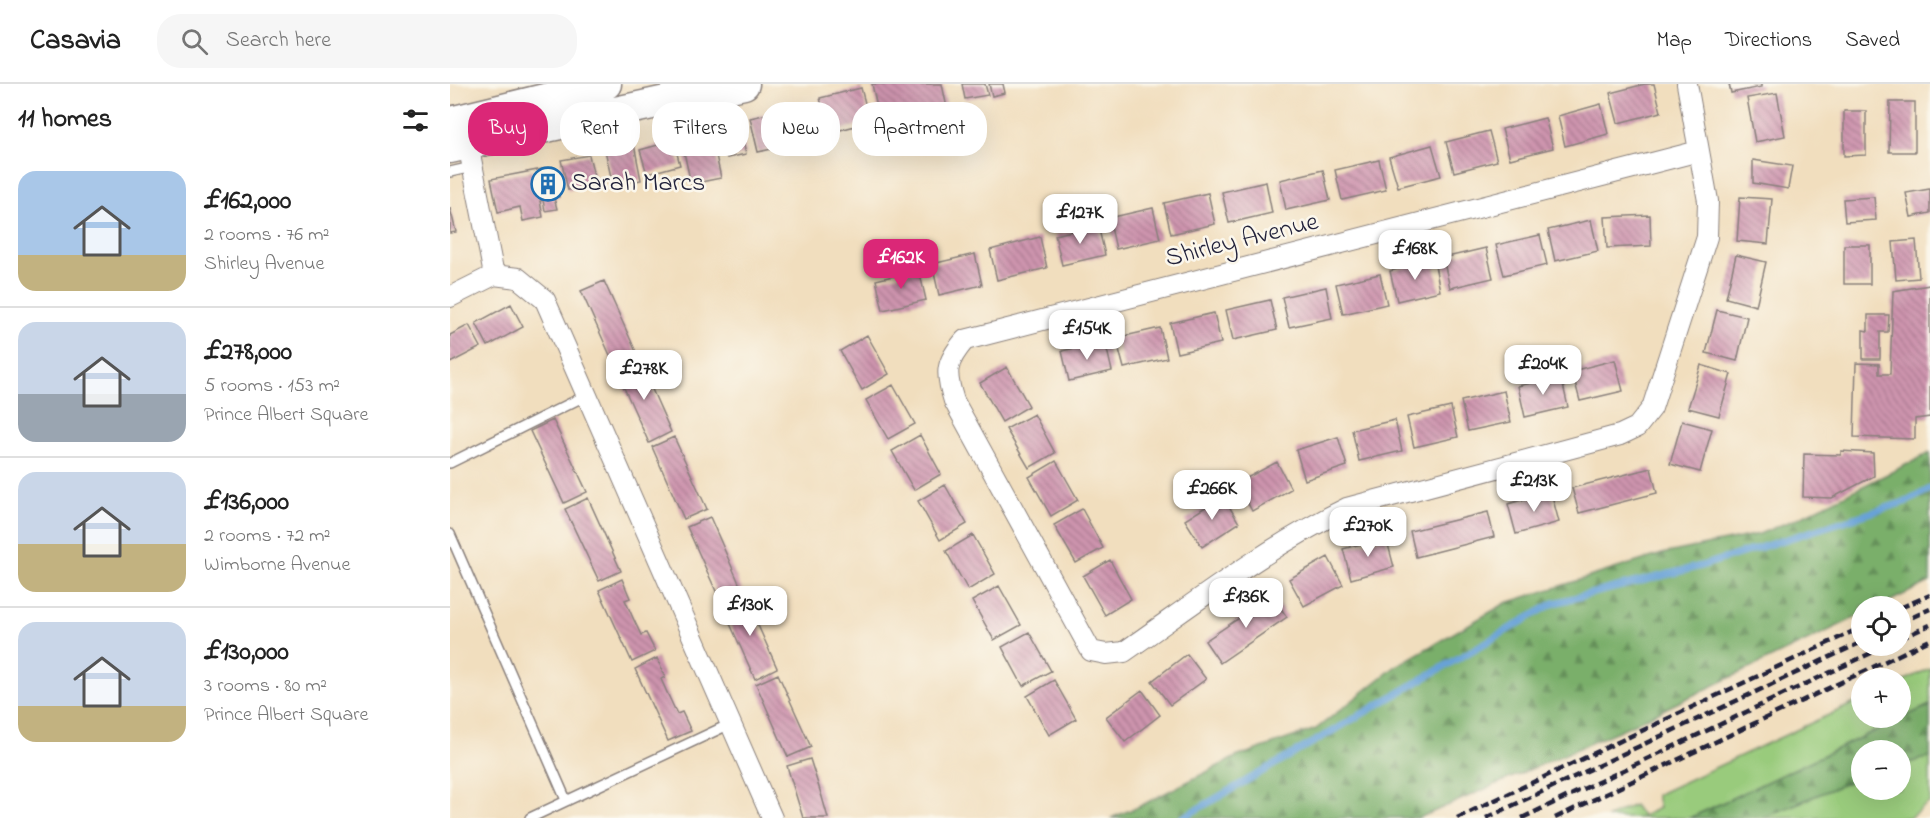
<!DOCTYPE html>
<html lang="en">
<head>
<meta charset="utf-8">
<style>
	:root { --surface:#fff; --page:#f6f6f6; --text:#222; --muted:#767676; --line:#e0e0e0; --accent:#db2777 }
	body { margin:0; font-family:"Indie Flower",sans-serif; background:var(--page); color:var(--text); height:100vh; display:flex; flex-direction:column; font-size:22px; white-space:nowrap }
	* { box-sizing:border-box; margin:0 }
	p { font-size:20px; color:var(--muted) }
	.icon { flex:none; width:33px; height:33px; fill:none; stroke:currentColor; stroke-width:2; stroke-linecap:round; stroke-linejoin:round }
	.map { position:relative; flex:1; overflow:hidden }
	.sheet { display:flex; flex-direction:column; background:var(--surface); width:450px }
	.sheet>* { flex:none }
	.hud { position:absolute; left:18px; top:18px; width:570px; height:54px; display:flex; gap:12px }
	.tools { position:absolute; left:1401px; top:512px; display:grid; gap:12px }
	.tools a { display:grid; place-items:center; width:60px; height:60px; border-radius:50%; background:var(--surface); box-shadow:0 6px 24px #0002; font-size:30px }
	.price { position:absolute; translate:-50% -51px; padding:0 14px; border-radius:12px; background:#fff; color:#222; font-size:20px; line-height:39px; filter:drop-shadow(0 2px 3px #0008) }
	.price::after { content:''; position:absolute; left:50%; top:36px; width:18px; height:14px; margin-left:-9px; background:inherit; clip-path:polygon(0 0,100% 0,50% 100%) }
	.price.active { background:var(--accent); color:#fff }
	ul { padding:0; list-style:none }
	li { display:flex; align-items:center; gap:18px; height:150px; padding:0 18px }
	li+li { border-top:2px solid var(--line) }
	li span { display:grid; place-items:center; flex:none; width:168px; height:120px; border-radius:18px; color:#555 }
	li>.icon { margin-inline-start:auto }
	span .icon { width:72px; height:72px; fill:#fffc; stroke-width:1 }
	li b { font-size:26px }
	h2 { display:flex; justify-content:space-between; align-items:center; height:72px; padding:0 18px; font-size:26px }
	.tag { padding:0 21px; border-radius:24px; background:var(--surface); box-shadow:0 6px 24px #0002; font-size:21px; line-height:54px }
	.tag.active { background:var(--accent); color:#fff }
	header { display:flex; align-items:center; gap:36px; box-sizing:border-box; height:84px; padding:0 30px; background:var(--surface); border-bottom:2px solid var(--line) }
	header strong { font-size:28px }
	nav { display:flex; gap:33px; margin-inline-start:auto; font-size:21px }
	.search { width:420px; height:54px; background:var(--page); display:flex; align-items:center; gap:15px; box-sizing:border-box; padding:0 21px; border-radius:24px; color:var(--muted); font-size:22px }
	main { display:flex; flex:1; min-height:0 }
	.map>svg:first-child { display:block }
	.grass { fill:#99cb7b; stroke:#5e765b; stroke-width:1.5 }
	.forest { fill:url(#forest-firs); stroke:#4e6853; stroke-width:1.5 }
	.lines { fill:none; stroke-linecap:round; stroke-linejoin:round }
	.stream { stroke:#67a2d7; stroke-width:7 }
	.building { fill:url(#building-back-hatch) }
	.lane-casing { stroke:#8a807c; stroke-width:12 }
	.street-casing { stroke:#8a807c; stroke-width:22 }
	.primary-casing { stroke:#8a807c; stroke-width:33 }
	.lane { stroke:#fff; stroke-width:9 }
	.street { stroke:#fff; stroke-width:20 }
	.primary { stroke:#fff; stroke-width:30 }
	.rail { stroke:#22223b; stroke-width:4.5; stroke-dasharray:9 4.5; stroke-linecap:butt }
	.labels { text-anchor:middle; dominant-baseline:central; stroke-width:5; stroke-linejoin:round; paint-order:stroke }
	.poi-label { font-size:26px; fill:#22223b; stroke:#fbf7ec; text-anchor:start }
	.street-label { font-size:26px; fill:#22223b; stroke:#fbf7ec }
</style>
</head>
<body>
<header>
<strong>Casavia</strong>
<div class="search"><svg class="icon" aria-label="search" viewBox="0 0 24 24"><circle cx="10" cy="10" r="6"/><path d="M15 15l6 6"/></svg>Search here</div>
<nav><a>Map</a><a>Directions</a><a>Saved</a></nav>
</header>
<main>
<section class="sheet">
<h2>11 homes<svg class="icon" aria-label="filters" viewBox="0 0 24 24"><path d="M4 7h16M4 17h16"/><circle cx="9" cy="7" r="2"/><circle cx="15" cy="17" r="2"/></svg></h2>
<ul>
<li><span style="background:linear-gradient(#a9c7e8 70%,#c2b280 0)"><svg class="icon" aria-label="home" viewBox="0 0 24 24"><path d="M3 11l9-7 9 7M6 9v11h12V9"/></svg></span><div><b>£162,000</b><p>2 rooms · 76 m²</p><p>Shirley Avenue</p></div></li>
<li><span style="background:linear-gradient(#c9d6e8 60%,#9aa5b1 0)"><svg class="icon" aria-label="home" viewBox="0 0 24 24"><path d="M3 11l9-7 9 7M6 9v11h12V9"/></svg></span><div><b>£278,000</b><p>5 rooms · 153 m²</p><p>Prince Albert Square</p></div></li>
<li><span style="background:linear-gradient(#c9d6e8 60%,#c2b280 0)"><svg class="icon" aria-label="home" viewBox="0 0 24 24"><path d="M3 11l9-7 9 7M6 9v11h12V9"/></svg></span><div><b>£136,000</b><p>2 rooms · 72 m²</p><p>Wimborne Avenue</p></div></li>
<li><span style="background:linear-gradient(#c9d6e8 70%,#c2b280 0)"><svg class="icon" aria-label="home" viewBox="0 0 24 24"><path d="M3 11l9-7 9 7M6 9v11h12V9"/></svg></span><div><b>£130,000</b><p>3 rooms · 80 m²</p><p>Prince Albert Square</p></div></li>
</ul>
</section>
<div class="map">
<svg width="1480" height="734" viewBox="0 0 1480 734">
	<defs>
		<pattern id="forest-firs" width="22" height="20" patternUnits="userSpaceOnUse" patternTransform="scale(1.5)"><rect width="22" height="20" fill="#7aaf6b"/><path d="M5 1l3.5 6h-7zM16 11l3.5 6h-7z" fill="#648e59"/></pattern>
		<pattern id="building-back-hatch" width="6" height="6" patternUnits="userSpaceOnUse" patternTransform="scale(1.5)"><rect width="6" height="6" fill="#ce94ae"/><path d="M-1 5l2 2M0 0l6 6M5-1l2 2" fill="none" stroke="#a7788f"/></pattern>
	</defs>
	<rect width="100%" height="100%" fill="#fbf7ec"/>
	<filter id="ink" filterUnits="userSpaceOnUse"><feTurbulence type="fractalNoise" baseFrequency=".0167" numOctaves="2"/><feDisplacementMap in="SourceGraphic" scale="12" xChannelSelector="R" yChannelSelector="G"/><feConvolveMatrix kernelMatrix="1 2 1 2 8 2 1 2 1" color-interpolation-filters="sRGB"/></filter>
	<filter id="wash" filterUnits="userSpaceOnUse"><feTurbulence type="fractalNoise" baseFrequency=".008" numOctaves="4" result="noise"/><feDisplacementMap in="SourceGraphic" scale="24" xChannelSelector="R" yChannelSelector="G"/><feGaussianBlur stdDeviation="1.35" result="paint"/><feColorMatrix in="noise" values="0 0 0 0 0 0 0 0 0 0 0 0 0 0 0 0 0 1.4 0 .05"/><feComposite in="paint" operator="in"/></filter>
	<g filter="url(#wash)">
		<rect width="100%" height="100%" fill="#f1debe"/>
		<path class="grass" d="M1480 584V621L1246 731 1240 734H1156L1184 721 1192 732 1209 724 1206 711 1411 616 1412 633H1450L1451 598Z
			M1480 673V718L1459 734H1312L1411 693 1412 705H1450L1451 681Z"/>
		<path class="forest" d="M1480 369V498L1430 522H1412L1411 531 1175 644 969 734H661L688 723 786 673 866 645 946 582 1056 519 1212 470 1309 450 1348 434Z
			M1480 621V673L1451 681 1450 666H1412L1411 693 1312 734H1240Z"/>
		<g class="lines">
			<path class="stream" d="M732 734 1104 519 1251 482 1458 417 1480 405"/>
		</g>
		<g id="blocks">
			<path class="building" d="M422 0H492L497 24 430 37Z
				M512 0H535L538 11 515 15Z
				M539 0H553L555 9 542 12Z
				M1195 0H1204L1211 28 1168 39 1160 9Z
				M1279 0H1311V3L1281 9Z
				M411 4 420 38 379 49 370 14Z
				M1327 9 1335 52 1305 58 1297 14Z
				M1440 18H1465V68H1439Z
				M1151 20 1158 50 1115 62 1108 32Z
				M356 21 362 48 335 53 330 27Z
				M1394 27H1416V71L1394 72Z
				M327 28 335 62 308 68 300 34Z
				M1095 34 1103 64 1060 75 1052 45Z
				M289 37 296 70 277 74 270 41Z
				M260 44 271 94 241 100 230 50Z
				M1039 47 1047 77 1004 88 996 58Z
				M222 50 230 81 197 90 190 66 208 61 206 54Z
				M184 60 191 96 163 102 155 66Z
				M982 61 991 92 948 103 939 73Z
				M139 71 146 100 118 106 111 76Z
				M929 76 936 106 892 116 885 86Z
				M1303 76 1342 82 1338 105 1303 99Z
				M103 83 109 113 104 114 107 125 95 127 93 116 90 117 93 133 73 137 70 123 48 128 41 95Z
				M873 86 880 116 836 126 830 96Z
				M816 98 822 129 779 139 772 108Z
				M1480 105V129L1461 133 1456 109Z
				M758 109 765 140 721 150 714 119Z
				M1290 113 1322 115 1318 160 1287 157Z
				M1424 113 1426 136 1395 138 1393 115Z
				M0 124 6 148 0 149Z
				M703 124 710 155 666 165 659 134Z
				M1200 131 1201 162 1157 164 1155 133Z
				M1141 136 1148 167 1105 177 1098 146Z
				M648 141 655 171 612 181 605 151Z
				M1090 151 1097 181 1054 191 1046 161Z
				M590 153 597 184 547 196 540 166Z
				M1466 156 1469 194 1446 196 1443 158Z
				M1394 161H1420V200H1394Z
				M1036 164 1043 194 1000 204 993 174Z
				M525 170 532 201 489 211 482 180Z
				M1286 171 1316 178 1306 222 1276 214Z
				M984 176 990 207 947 217 940 187Z
				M469 186 476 216 433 226 426 196Z
				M930 190 937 220 893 230 886 200Z
				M154 197 187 270 164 280 131 207Z
				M1480 201V333L1465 335V355L1404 353 1406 279 1429 280V290H1440L1443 207Z
				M876 203 882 234 839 243 832 213Z
				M820 216 827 246 783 256 776 226Z
				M61 220 73 243 38 262 26 239Z
				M1267 226 1297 233 1287 277 1256 269Z
				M764 229 771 259 727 269 720 239Z
				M1418 231H1439L1438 248H1430V275H1413V246L1418 247Z
				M19 241 31 263 0 279V251Z
				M710 244 717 274 674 284 666 254Z
				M417 251 439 290 412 306 390 267Z
				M655 257 662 287 619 297 612 267Z
				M189 276 221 348 199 359 166 286Z
				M1165 276 1173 307 1130 317 1122 287Z
				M1251 281 1281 290 1269 332 1238 324Z
				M557 283 579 322 552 338 530 299Z
				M1111 292 1118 323 1075 333 1068 302Z
				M443 301 465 340 438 355 416 316Z
				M1054 307 1061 338 1018 347 1011 317Z
				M1001 323 1008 353 964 363 957 333Z
				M584 330 605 369 579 384 556 345Z
				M103 336 137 408 114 419 80 347Z
				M945 336 952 367 909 377 902 346Z
				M1232 337 1262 345 1250 388 1220 380Z
				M470 351 491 390 464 406 442 367Z
				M224 353 257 425 234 435 202 363Z
				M888 353 897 382 855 396 846 366Z
				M1391 367 1423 369 1424 392 1382 414 1353 413 1354 370 1391 371Z
				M606 377 628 416 601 432 579 393Z
				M827 378 841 405 802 427 787 399Z
				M1201 384 1207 409 1129 429 1122 404Z
				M495 401 517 440 490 456 468 417Z
				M1101 408 1109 438 1066 450 1058 420Z
				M773 412 789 439 752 463 735 436Z
				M138 414 171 487 149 497 115 425Z
				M632 425 653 464 626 479 604 441Z
				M1038 428 1044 453 966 473 960 447Z
				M260 433 292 506 270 516 237 443Z
				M523 451 545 490 518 506 496 467Z
				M936 453 944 483 901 495 893 465Z
				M878 473 893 501 854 522 839 495Z
				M660 476 681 515 655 531 633 492Z
				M172 495 180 514 175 516 183 534 191 551 196 549 205 567 182 578 149 506Z
				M549 502 571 541 544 556 522 517Z
				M295 512 327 584 305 595 272 522Z
				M822 512 837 533 770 579 755 557Z
				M579 548 601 587 573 602 552 563Z
				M737 570 756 595 720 621 702 597Z
				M207 574 215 593 211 595 219 613 227 630 232 628 241 647 218 657 185 585Z
				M328 590 361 663 338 673 306 600Z
				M604 596 626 635 599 651 577 612Z
				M692 606 710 631 675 658 656 633Z
				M360 675 372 713 378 734H353L337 682Z"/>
		</g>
	</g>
	<g filter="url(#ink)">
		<use href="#blocks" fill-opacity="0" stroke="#8a807c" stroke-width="1.5"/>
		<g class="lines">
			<defs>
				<path id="lane" d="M0 88 22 83
					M0 379 137 311
					M0 450 116 716
					M80 734 280 640"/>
				<path id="street" d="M1237 0 1258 117 1257 153 1202 324 1187 343 1170 351 897 424C817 463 746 518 674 568L656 570 641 567 504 317C495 289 495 279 515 256L1249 67
					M18 60 44 191 68 194 95 216 322 734
					M0 213 44 191"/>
				<path id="primary" d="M0 38 156 0
					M0 64 294 0"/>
			</defs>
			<use href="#lane" class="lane-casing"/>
			<use href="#street" class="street-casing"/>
			<use href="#primary" class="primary-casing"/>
			<use href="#lane" class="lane"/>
			<use href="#street" class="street"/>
			<use href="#primary" class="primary"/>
			<path class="rail" d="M1450 524 1480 511
				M1450 539 1480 525
				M1450 555 1480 541
				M1007 734 1412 543
				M1036 734 1412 558
				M1072 734 1438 561
				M1105 734 1480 556"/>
		</g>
	</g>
	<defs>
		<symbol id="building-ring" viewBox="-11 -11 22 22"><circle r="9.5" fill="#fbf7ec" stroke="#1f6fb2" stroke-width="1.5"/><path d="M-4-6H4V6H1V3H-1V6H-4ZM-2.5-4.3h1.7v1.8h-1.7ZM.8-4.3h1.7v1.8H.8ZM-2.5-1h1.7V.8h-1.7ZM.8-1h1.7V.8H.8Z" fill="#1f6fb2"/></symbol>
	</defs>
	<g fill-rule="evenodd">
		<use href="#building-ring" x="79" y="81" width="38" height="38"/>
	</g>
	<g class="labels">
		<g class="poi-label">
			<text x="121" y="100">Sarah Marcs</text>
		</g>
		<g class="street-label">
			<text transform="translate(792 157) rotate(-14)">Shirley Avenue</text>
		</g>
	</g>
</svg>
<div class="tools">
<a><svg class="icon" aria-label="locate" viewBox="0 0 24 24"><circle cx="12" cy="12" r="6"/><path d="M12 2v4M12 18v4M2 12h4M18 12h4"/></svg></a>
<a>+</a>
<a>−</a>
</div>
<b class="price" style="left:630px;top:161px">£127K</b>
<b class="price" style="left:965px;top:197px">£168K</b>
<b class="price active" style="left:451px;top:206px">£162K</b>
<b class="price" style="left:637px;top:277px">£154K</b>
<b class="price" style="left:1093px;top:312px">£204K</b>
<b class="price" style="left:194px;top:317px">£278K</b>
<b class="price" style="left:1084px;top:429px">£213K</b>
<b class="price" style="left:762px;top:437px">£266K</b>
<b class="price" style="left:918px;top:474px">£270K</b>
<b class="price" style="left:796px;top:545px">£136K</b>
<b class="price" style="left:300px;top:553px">£130K</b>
<div class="hud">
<a class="tag active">Buy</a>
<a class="tag">Rent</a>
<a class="tag">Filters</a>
<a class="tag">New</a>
<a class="tag">Apartment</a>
</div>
</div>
</main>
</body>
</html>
